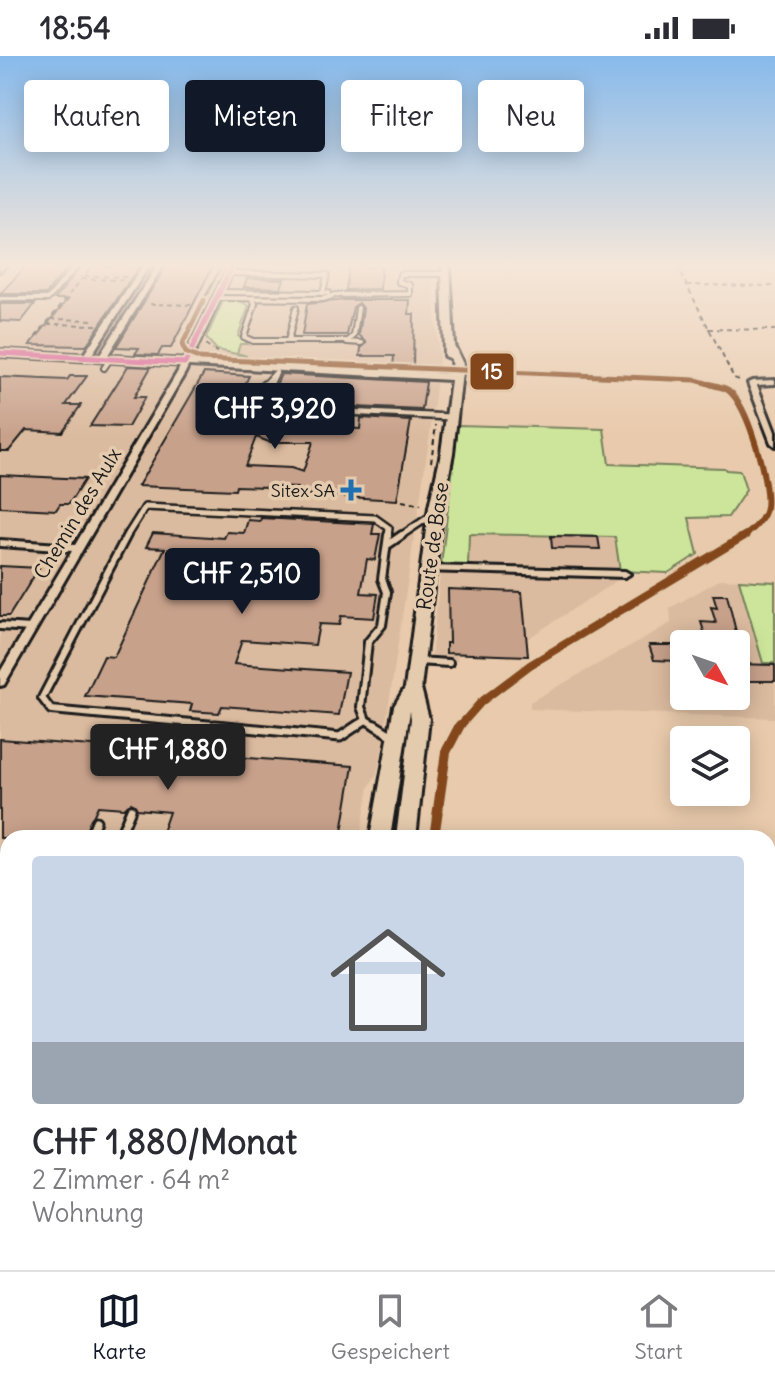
<!DOCTYPE html>
<html lang="de">
<head>
<meta charset="utf-8">
<style>
	:root { --surface:#fff; --page:#f2f2f3; --text:#2b2b33; --muted:#7c7c81; --line:#e1e1e2; --accent:#111827 }
	body { margin:0; font-family:Delius,sans-serif; background:var(--page); color:var(--text); height:100vh; display:flex; flex-direction:column; font-size:30px; white-space:nowrap }
	* { box-sizing:border-box; margin:0 }
	p { font-size:26px; color:var(--muted) }
	.icon { flex:none; width:44px; height:44px; fill:none; stroke:currentColor; stroke-width:2; stroke-linecap:round; stroke-linejoin:round }
	.map { position:relative; flex:1; overflow:hidden }
	.details { position:absolute; left:0px; top:774px; width:776px; height:440px; display:flex; flex-direction:column; background:var(--surface); border-radius:24px 24px 0 0; box-shadow:0 4px 20px #0003 }
	.details>* { flex:none }
	.hud { position:absolute; left:24px; top:24px; width:728px; height:72px; display:flex; gap:16px }
	.needle { width:52px; rotate:130deg }
	.tools { position:absolute; left:670px; top:574px; display:grid; gap:16px }
	.tools a { display:grid; place-items:center; width:80px; height:80px; border-radius:8px; background:var(--surface); box-shadow:0 4px 20px #0003; font-size:40px }
	.price { position:absolute; translate:-50% -68px; padding:0 18px; border-radius:8px; background:var(--accent); color:#fff; font-size:26px; line-height:52px; filter:drop-shadow(0 2px 4px #0008) }
	.price::after { content:''; position:absolute; left:50%; top:48px; width:24px; height:18px; margin-left:-12px; background:inherit; clip-path:polygon(0 0,100% 0,50% 100%) }
	.price.selected { background:#222; color:#fff }
	ul { padding:0; list-style:none }
	li { display:grid; align-content:center; gap:16px; height:424px; padding:0 32px }
	li+li { border-top:2px solid var(--line) }
	li span { display:grid; place-items:center; height:248px; border-radius:8px; color:#555 }
	li>.icon { margin-inline-start:auto }
	span .icon { width:144px; height:144px; fill:#fffc; stroke-width:1 }
	li b { font-size:34px }
	.tag { padding:0 28px; border-radius:8px; background:var(--surface); box-shadow:0 4px 20px #0003; font-size:28px; line-height:72px }
	.tag.selected { background:var(--accent); color:#fff }
	.status { display:flex; justify-content:space-between; align-items:center; height:56px; padding:0 40px; background:var(--surface); direction:ltr }
	.status svg { height:22px; fill:currentColor }
	.dock { display:flex; justify-content:space-around; align-items:center; height:112px; border-top:2px solid var(--line); background:var(--surface); font-size:22px; color:var(--muted) }
	.dock a { display:grid; justify-items:center; gap:4px }
	.dock .selected { color:var(--accent) }
	.map>svg:first-child { display:block }
	.built { fill:#dbbb9f; fill-rule:evenodd }
	.green { fill:#cde59a; stroke:#74805b; stroke-width:2 }
	.building { fill:#c8a18b; stroke:#1c1c1c; stroke-width:2; fill-rule:evenodd }
	.lines { fill:none; stroke-linecap:round; stroke-linejoin:round }
	.lane-far4-casing { stroke:#1c1c1c; stroke-width:8 }
	.lane-far3-casing { stroke:#1c1c1c; stroke-width:10 }
	.lane-far2-casing { stroke:#1c1c1c; stroke-width:12 }
	.lane-far1-casing { stroke:#1c1c1c; stroke-width:13 }
	.lane-casing { stroke:#1c1c1c; stroke-width:15 }
	.street-casing { stroke:#1c1c1c; stroke-width:6 }
	.secondary-casing { stroke:#1c1c1c; stroke-width:6 }
	.path { stroke:#1c1c1c; stroke-width:2; stroke-dasharray:5 4; stroke-linecap:butt }
	.lane-far4 { stroke:#e5cbad; stroke-width:4 }
	.lane-far3 { stroke:#e5cbad; stroke-width:5 }
	.lane-far2 { stroke:#e5cbad; stroke-width:6 }
	.lane-far1 { stroke:#e5cbad; stroke-width:7 }
	.lane { stroke:#e5cbad; stroke-width:9 }
	.street { fill:#e5cbad; fill-rule:evenodd }
	.secondary { fill:#e5cbad; fill-rule:evenodd }
	.tram { stroke:#1c1c1c; stroke-width:2 }
	.bus-1-casing { stroke:#e5cbad; stroke-width:9 }
	.bus-1 { stroke:#d75a92; stroke-width:5 }
	.tram-1-far3-casing { stroke:#e5cbad; stroke-width:9 }
	.tram-1-far2-casing { stroke:#e5cbad; stroke-width:11 }
	.tram-1-far1-casing { stroke:#e5cbad; stroke-width:14 }
	.tram-1-casing { stroke:#e5cbad; stroke-width:16 }
	.tram-1-far3 { stroke:#84471c; stroke-width:5 }
	.tram-1-far2 { stroke:#84471c; stroke-width:6 }
	.tram-1-far1 { stroke:#84471c; stroke-width:8 }
	.tram-1 { stroke:#84471c; stroke-width:10 }
	.poi-dot { fill:#1f6fb2; stroke:#e5cbad; stroke-width:3 }
	.labels { text-anchor:middle; dominant-baseline:central; stroke-width:7; stroke-linejoin:round; paint-order:stroke }
	.far-poi-label { font-size:18px; fill:#1c1c1c; stroke:#e5cbad; text-anchor:end }
	.street-label { font-size:20px; fill:#1c1c1c; stroke:#e5cbad }
	.line-badge { stroke:#e5cbad; stroke-width:3 }
	.badge-label { font-size:22px; text-anchor:middle; font-weight:bold; fill:#fff }
</style>
</head>
<body>
<div class="status"><b>18:54</b><svg viewBox="0 0 49 12"><path d="M0 12V9h3v3zM5 12V6h3v6zM10 12V3h3v9zM15 12V0h3v12zM26 1h20v11H26zM47 4h2v5h-2z"/></svg></div>
<div class="map">
<svg width="775" height="1214" viewBox="0 0 775 1214">
	<rect width="100%" height="100%" fill="#e9caac"/>
	<filter id="ink" filterUnits="userSpaceOnUse"><feTurbulence type="fractalNoise" baseFrequency=".0125" numOctaves="2"/><feDisplacementMap in="SourceGraphic" scale="16" xChannelSelector="R" yChannelSelector="G"/><feConvolveMatrix kernelMatrix="1 2 1 2 8 2 1 2 1" color-interpolation-filters="sRGB"/></filter>
	<g filter="url(#ink)">
		<path class="built" d="M0 210H432L439 305 432 364 381 700 377 717 369 731 360 782H8V1206H298L296 1214H0Z
			M468 477 616 481 620 515 630 516 527 583 528 600 458 598 457 605 431 603 441 509 468 510Z
			M721 523 739 524 763 606 775 607V662L530 653V646L671 567 670 552ZM684 588H736V640H684Z"/>
		<path class="green" d="M238 244 249 250 238 280 247 288H240L237 297 247 300 217 294 206 282 223 245Z
			M458 369 604 373 609 408 724 412 726 414 740 415 746 434 728 461 689 462 698 498 668 517 620 515 615 481 469 478 468 510 441 509Z
			M739 524 775 526V607H763Z"/>
		<path class="building" d="M26 210H69L46 238H0Z
			M81 210H139L86 290 30 289 68 243H55Z
			M166 210H213L171 292H162L158 299 135 298 139 292 116 291Z
			M349 210H381L380 233 346 234Z
			M247 222 284 223 281 232 244 231Z
			M344 244H410L409 258H414L413 313 393 312 394 300H360L361 292 367 287 359 279 363 252 359 247 353 251 347 279H302L307 248Z
			M0 248H35L21 266 0 265Z
			M128 310 151 311 134 341H145L128 371 90 370Z
			M204 317 249 320 229 362 263 364 261 368 360 373 361 362 411 365 397 444 297 438 298 432 236 430 235 434 138 430ZM256 381 269 386H313L303 416 291 412 245 410Z
			M281 318 426 326 422 354 268 347Z
			M70 320H87L66 349H81L62 376 26 374 9 395H0V321L67 324Z
			M0 419 85 423 69 448H60L56 454 0 451Z
			M261 462 374 468 372 478H380L375 504 367 503 361 537 378 538 374 562 341 560 339 569 319 568 315 589 242 584 234 608 347 616 339 659 222 650 219 657 190 655 192 648 85 640 104 600 114 601 165 492 146 491 153 477 224 482 227 476 244 477 248 464 260 465Z
			M551 480 598 481 600 493 552 492Z
			M0 510 39 512 9 560H0Z
			M448 533 522 536 528 600 446 597V587H449Z
			M713 539H727L739 588H708L701 566 716 567 711 551 717 552Z
			M649 589H673L677 605 654 604Z
			M736 608 775 609V625H742Z
			M0 683 353 710 341 782H160L169 756 137 753 131 747 124 752 98 750 83 782H0Z"/>
		<g class="lines">
			<defs>
				<path id="lane-far4" d="M229 217 327 219 323 237
					M219 236 328 237
					M217 242 323 243 335 239 410 238V229L399 226 400 218H446
					M253 242 255 248 244 281 253 285H348L354 280 358 252
					M0 243H48L76 210
					M288 285 296 252
					M347 286 362 287
					M104 312 111 302
					M263 330 276 316
					M270 330 276 317"/>
				<path id="lane-far3" d="M264 328 258 350 262 352 451 361
					M268 336 271 328
					M126 481 145 451 375 462 389 472 388 481
					M399 481 432 459"/>
				<path id="lane-far2" d="M127 479 42 642 51 654 236 671
					M389 488 402 479
					M0 570 31 572
					M417 605 449 607
					M366 664 378 671
					M366 664 361 651 368 586 382 569 387 536 382 523 388 479
					M355 671 366 664"/>
				<path id="lane-far1" d="M215 669 340 681 358 669
					M375 669 393 680
					M89 782 96 765
					M119 782 131 753"/>
				<path id="lane" d="M75 1214 78 1206"/>
				<path id="street" d="M0 210H6L0 215Z
					M143 210H149L89 303H83L82 301Z
					M157 210H163L106 302 99 304 98 302Z
					M229 210H235L185 317 4 629 0 630V616L72 495 0 490V484L75 489 177 317Z
					M775 324V328L757 329 775 376V390L771 387 748 327 752 325Z
					M428 510 625 515 630 518 625 521 424 515 423 513 424 511Z"/>
				<path id="secondary" d="M442 210H450L454 289 463 308 453 397 443 451 421 632 429 663 416 782H396L411 663 410 655 390 782H370L394 650 405 632 429 451 441 397 451 324 0 300V294L452 318 451 303 444 300Z
					M0 896 8 897V917L0 916Z
					M768 946 775 947V969L768 968Z
					M302 1206H330L329 1214H301Z
					M333 1206H361L360 1214H332Z"/>
			</defs>
			<use href="#lane-far4" class="lane-far4-casing"/>
			<use href="#lane-far3" class="lane-far3-casing"/>
			<use href="#lane-far2" class="lane-far2-casing"/>
			<use href="#lane-far1" class="lane-far1-casing"/>
			<use href="#lane" class="lane-casing"/>
			<use href="#street" class="street-casing"/>
			<use href="#secondary" class="secondary-casing"/>
			<path class="path" d="M677 210 734 322 742 325
				M85 220 127 221
				M82 223 124 224
				M687 229 775 230
				M150 248 195 249
				M51 263 96 264
				M47 268 97 269
				M708 273 775 274
				M30 288 92 210
				M205 289 220 298
				M431 406 436 369
				M402 445 421 449"/>
			<use href="#lane-far4" class="lane-far4"/>
			<use href="#lane-far3" class="lane-far3"/>
			<use href="#lane-far2" class="lane-far2"/>
			<use href="#lane-far1" class="lane-far1"/>
			<use href="#lane" class="lane"/>
			<use href="#street" class="street"/>
			<use href="#secondary" class="secondary"/>
			<path class="tram" d="M204 244 219 215"/>
			<defs>
				<path id="bus-1" d="M0 297 185 307
					M185 307 232 210"/>
			</defs>
			<use href="#bus-1" class="bus-1-casing"/>
			<use href="#bus-1" class="bus-1"/>
			<defs>
				<path id="tram-1-far3" d="M204 244 182 289 186 297 201 303 696 324 716 330"/>
				<path id="tram-1-far2" d="M710 328C715 330 724 331 728 334 748 348 770 428 766 452 764 464 753 473 744 481"/>
				<path id="tram-1-far1" d="M459 671 481 646 530 609 746 479"/>
				<path id="tram-1" d="M434 782 446 696 460 669"/>
			</defs>
			<use href="#tram-1-far3" class="tram-1-far3-casing"/>
			<use href="#tram-1-far2" class="tram-1-far2-casing"/>
			<use href="#tram-1-far1" class="tram-1-far1-casing"/>
			<use href="#tram-1" class="tram-1-casing"/>
			<use href="#tram-1-far3" class="tram-1-far3"/>
			<use href="#tram-1-far2" class="tram-1-far2"/>
			<use href="#tram-1-far1" class="tram-1-far1"/>
			<use href="#tram-1" class="tram-1"/>
		</g>
	</g>
	<linearGradient id="sky" x2="0" y2="1"><stop stop-color="#87baeb"/><stop offset="0.55" stop-color="#f5e7da"/><stop offset="1" stop-color="#f5e7da" stop-opacity="0"/></linearGradient>
	<rect width="775" height="380" fill="url(#sky)"/>
	<path class="poi-dot" d="M347 422h8v8h8v8h-8v8h-8v-8h-8v-8h8z"/>
	<g class="labels">
		<g class="far-poi-label">
			<text x="335" y="434">Sitex SA</text>
		</g>
		<g class="street-label">
			<text transform="translate(77 457) rotate(-59)">Chemin des Aulx</text>
			<text transform="translate(432 490) rotate(-82)">Route de Base</text>
		</g>
	</g>
	<rect class="line-badge" x="469" y="296" width="46" height="39" rx="8" fill="#84471c"/>
	<g class="badge-label">
		<text x="492" y="323">15</text>
	</g>
</svg>
<div class="tools">
<a><svg class="needle" viewBox="-14 -14 28 28"><path d="M0-13l5 13h-10z" fill="#e53935"/><path d="M0 13l5-13h-10z" fill="#7c7c81"/></svg></a>
<a><svg class="icon" aria-label="layers" viewBox="0 0 24 24"><path d="M12 4l9 5-9 5-9-5zM3 14l9 5 9-5"/></svg></a>
</div>
<b class="price" style="left:275px;top:395px">CHF 3,920</b>
<b class="price" style="left:242px;top:560px">CHF 2,510</b>
<b class="price selected" style="left:168px;top:736px">CHF 1,880</b>
<div class="hud">
<a class="tag">Kaufen</a>
<a class="tag selected">Mieten</a>
<a class="tag">Filter</a>
<a class="tag">Neu</a>
</div>
<section class="details">
<ul>
<li><span style="background:linear-gradient(#c9d6e8 75%,#9aa5b1 0)"><svg class="icon" aria-label="home" viewBox="0 0 24 24"><path d="M3 11l9-7 9 7M6 9v11h12V9"/></svg></span><div><b>CHF 1,880/Monat</b><p>2 Zimmer · 64 m²</p><p>Wohnung</p></div></li>
</ul>
</section>
</div>
<nav class="dock">
<a class="selected"><svg class="icon" aria-label="map" viewBox="0 0 24 24"><path d="M3 6l6-2 6 2 6-2v14l-6 2-6-2-6 2zM9 4v14M15 6v14"/></svg>Karte</a>
<a><svg class="icon" aria-label="saved" viewBox="0 0 24 24"><path d="M7 4h10v16l-5-4-5 4z"/></svg>Gespeichert</a>
<a><svg class="icon" aria-label="home" viewBox="0 0 24 24"><path d="M3 11l9-7 9 7M6 9v11h12V9"/></svg>Start</a>
</nav>
</body>
</html>
